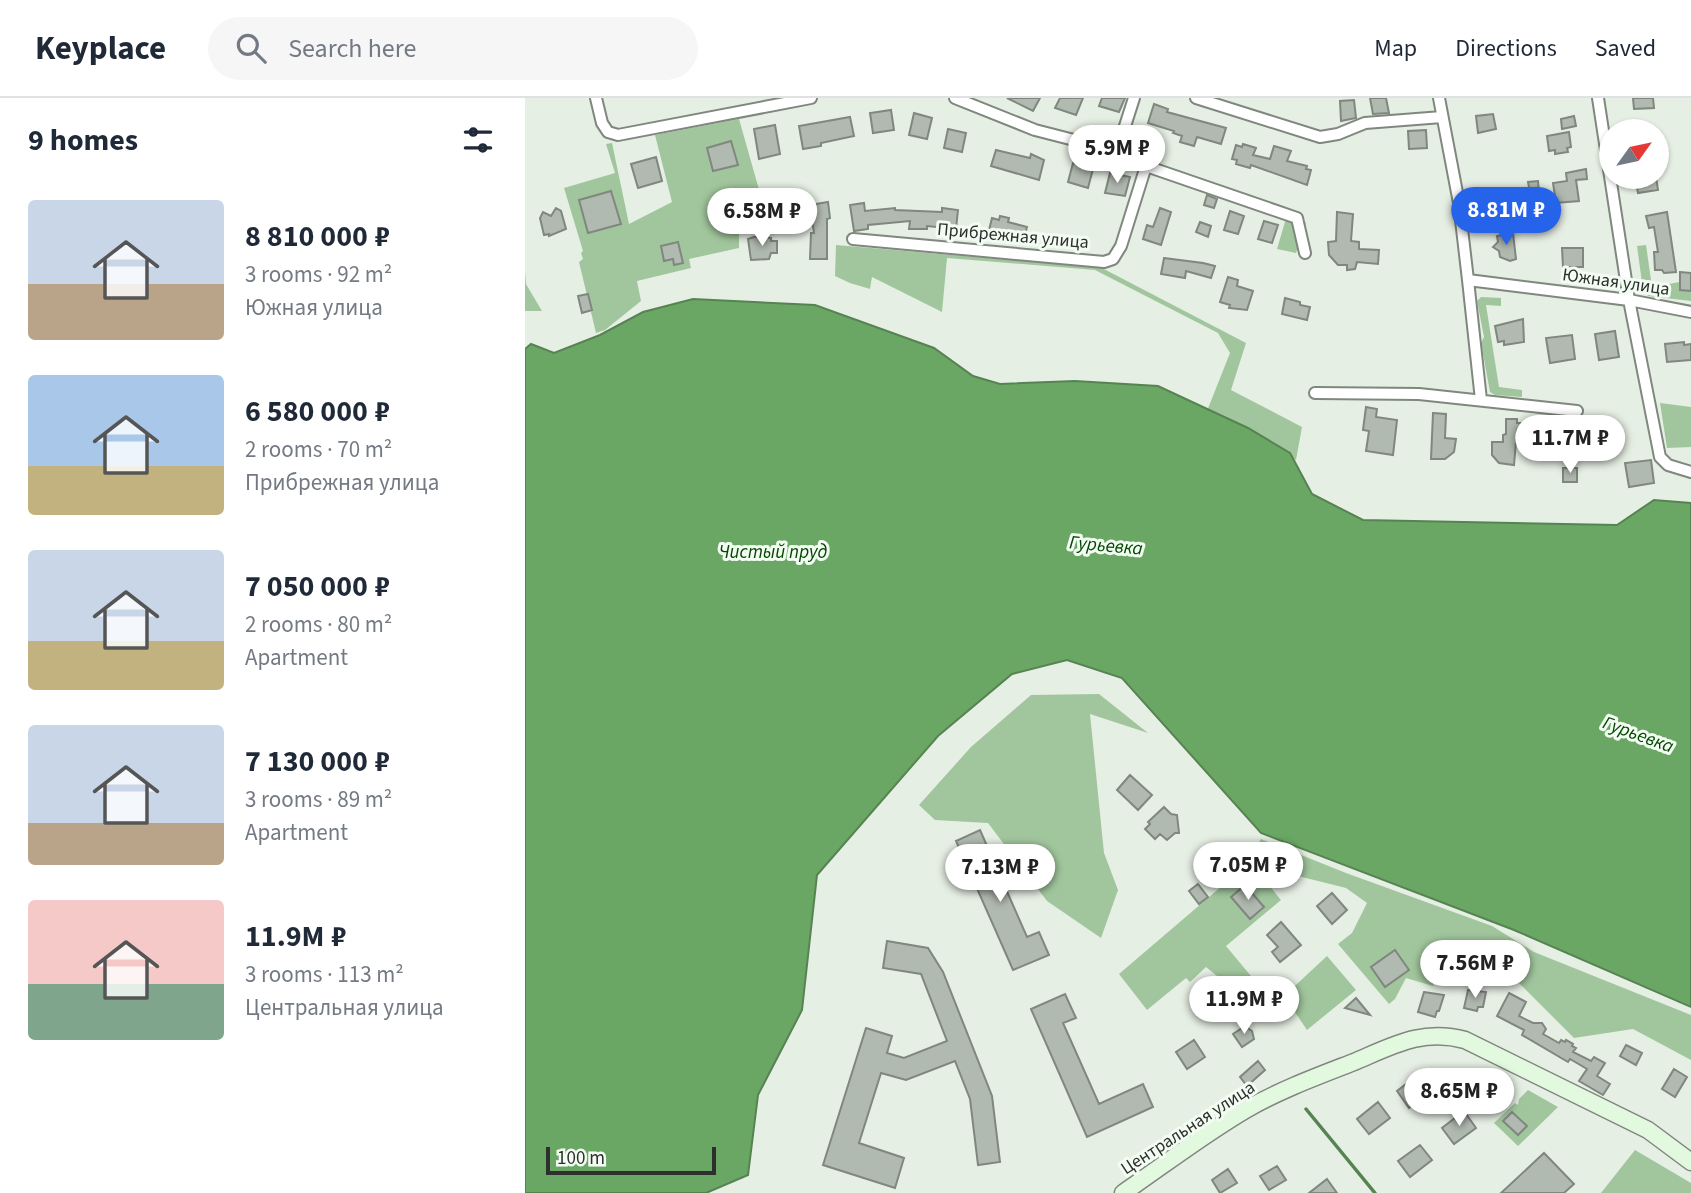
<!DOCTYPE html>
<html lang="en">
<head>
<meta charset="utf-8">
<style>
	:root { --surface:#fff; --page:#f6f6f7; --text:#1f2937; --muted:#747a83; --line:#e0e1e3; --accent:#2563eb }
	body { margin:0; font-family:"Source Sans 3",sans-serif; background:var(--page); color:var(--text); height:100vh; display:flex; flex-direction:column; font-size:26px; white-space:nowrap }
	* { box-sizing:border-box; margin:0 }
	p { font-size:23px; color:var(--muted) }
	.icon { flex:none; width:38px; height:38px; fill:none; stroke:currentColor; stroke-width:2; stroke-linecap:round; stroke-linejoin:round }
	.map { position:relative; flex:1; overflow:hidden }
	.panel { display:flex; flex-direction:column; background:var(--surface); width:525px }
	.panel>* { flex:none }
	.needle { width:46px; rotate:57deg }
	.buttons { position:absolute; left:1074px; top:21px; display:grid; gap:14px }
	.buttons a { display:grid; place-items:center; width:70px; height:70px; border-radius:50%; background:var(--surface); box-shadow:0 2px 5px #0004; font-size:35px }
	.scale { position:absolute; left:21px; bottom:18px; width:170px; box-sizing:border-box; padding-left:7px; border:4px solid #2c2f2b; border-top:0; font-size:19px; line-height:24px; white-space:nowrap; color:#2c2f2b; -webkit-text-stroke:5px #f3fcf2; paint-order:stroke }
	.price { position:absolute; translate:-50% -60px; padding:0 16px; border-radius:24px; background:#fff; color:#222; font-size:23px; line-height:46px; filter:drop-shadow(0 2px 4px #0008) }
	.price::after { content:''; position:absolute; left:50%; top:42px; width:21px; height:16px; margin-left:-10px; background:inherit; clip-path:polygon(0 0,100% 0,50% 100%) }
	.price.current { background:var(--accent); color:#fff }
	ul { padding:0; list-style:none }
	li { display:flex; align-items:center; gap:21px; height:175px; padding:0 28px }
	li span { display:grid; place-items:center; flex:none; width:196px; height:140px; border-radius:7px; color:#555 }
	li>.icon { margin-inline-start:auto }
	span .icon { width:84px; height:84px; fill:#fffc; stroke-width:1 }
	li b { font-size:30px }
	h2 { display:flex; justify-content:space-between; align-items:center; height:84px; padding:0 28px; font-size:30px }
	header { display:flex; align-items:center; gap:42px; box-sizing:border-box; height:98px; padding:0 35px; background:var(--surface); border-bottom:2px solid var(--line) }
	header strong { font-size:33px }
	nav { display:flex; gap:38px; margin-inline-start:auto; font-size:24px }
	.search { width:490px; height:63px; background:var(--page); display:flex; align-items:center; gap:18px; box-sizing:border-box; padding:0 24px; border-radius:38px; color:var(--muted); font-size:26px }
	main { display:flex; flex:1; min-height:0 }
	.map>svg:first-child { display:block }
	.green { fill:#a1c69d }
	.water { fill:#6aa764; stroke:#578353; stroke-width:2 }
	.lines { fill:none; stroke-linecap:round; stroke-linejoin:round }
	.stream { stroke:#578353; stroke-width:3.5 }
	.building { fill:#b1bab0; stroke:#7f877e; stroke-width:2 }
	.street-casing { stroke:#7f877e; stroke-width:14 }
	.secondary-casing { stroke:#7f877e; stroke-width:19 }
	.street { stroke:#fff; stroke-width:10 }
	.secondary { stroke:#e2f9e0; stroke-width:16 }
	.labels { text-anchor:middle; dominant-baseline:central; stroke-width:6; stroke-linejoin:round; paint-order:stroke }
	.street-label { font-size:18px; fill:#2c2f2b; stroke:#f3fcf2 }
	.water-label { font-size:19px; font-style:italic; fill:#044700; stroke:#f3fcf2 }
</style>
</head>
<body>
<header>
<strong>Keyplace</strong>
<div class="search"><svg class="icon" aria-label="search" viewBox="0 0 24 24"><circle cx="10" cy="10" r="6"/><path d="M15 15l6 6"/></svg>Search here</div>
<nav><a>Map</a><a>Directions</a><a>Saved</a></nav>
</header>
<main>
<section class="panel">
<h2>9 homes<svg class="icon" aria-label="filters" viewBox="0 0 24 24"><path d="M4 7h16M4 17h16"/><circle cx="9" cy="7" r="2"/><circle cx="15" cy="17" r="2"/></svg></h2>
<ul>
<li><span style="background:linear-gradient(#c9d6e8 60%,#b9a48a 0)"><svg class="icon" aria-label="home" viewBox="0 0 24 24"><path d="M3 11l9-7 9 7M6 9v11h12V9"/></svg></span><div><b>8 810 000 ₽</b><p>3 rooms · 92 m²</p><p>Южная улица</p></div></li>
<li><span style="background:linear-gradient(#a9c7e8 65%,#c2b280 0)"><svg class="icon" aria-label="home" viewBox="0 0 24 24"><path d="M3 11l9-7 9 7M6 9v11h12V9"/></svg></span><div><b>6 580 000 ₽</b><p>2 rooms · 70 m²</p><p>Прибрежная улица</p></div></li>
<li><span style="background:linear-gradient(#c9d6e8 65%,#c2b280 0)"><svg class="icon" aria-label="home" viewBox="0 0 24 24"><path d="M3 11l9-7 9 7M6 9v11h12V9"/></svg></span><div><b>7 050 000 ₽</b><p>2 rooms · 80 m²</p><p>Apartment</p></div></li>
<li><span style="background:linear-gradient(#c9d6e8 70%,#b9a48a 0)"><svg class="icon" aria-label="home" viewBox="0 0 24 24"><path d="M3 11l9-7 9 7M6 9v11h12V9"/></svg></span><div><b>7 130 000 ₽</b><p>3 rooms · 89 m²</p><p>Apartment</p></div></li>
<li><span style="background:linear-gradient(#f6c9c9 60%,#7fa58c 0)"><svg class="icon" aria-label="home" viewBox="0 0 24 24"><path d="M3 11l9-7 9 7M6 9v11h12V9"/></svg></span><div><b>11.9M ₽</b><p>3 rooms · 113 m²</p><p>Центральная улица</p></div></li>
</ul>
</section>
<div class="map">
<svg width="1166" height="1095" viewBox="0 0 1166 1095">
	<rect width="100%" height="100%" fill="#e6efe4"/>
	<path class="green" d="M214 21 235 95 214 100V150L164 161 166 170 112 183 116 203 80 232 71 235 54 164 58 161 56 155 58 153 39 90 90 75 81 46 87 45 104 126 147 104 130 37Z
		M762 117 781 125 771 155 752 151Z
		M311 147 577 170 721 245 706 292 777 329 771 362 719 334 680 318 705 255 693 235 570 172 422 160 417 214 347 179 345 191 325 185 310 178Z
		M1121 147 1127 189 1166 182V203L1123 198 1118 192 1112 148Z
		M0 173 1 186 17 213H0Z
		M956 199 976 200V208L961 207 974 289 997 292V299L970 297 965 294 956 245 959 239 952 203Z
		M1135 305 1166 309V349L1142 350Z
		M574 596 623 635 565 616 579 755 593 792 576 840 522 803 463 725 410 722 394 707 446 649 506 597Z
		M736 741 821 775 967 828 1009 854 1166 917V962L1108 931 1049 940 983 874 960 886 914 856 908 888 881 880 870 901 864 906 813 846 827 835 842 805 821 790 765 776 730 750Z
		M725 764 756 802 701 848 746 902 731 910 681 869 665 884 661 880 622 912 594 876Z
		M802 858 831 892 782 932 759 898Z
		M1003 992 1033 1009 993 1048 969 1025 990 1005 993 1007 994 1001Z
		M1110 1052 1166 1085V1095H1076Z"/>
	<path class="water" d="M168 201 290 207 409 250 448 278 475 286 550 283 633 288 723 330 765 355 787 396 838 422 1092 427 1129 402 1166 405V909L989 832 736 735 597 580 542 562 487 576 413 638 292 777 277 912 233 997 223 1077 181 1095H0V251L6 246 29 255 75 237 118 214Z"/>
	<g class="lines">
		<path class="stream" d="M781 1011 850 1095"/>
	</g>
	<path class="building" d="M482 0H515L508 13Z
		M535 0H558L551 17 530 10Z
		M577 0H600L594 14 574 8Z
		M845 0H861L864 15 848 16Z
		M1108 0H1128L1129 10 1109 11Z
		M829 2 831 20 816 23 815 3Z
		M629 6 643 11 642 14 701 30 696 46 672 39 669 48 655 44 657 38 648 35 649 33 623 25Z
		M366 12 369 32 348 35 345 15Z
		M389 15 407 20 402 41 384 37Z
		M968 16 971 31 953 35 951 18Z
		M1049 18 1051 28 1037 31 1036 21Z
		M325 19 329 38 296 45V48L278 51 274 28Z
		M250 27 255 56 234 61 229 31Z
		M423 31 441 35 437 54 419 50Z
		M901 32 902 50 884 51 883 33Z
		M1044 34 1046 49 1042 50 1043 54 1030 56V52L1024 53 1022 38Z
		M206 43 213 67 188 73 182 50Z
		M718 46 731 50 728 57 745 61 749 48 766 53 762 63 782 68 781 71 786 72 782 87 726 67 725 70 711 66 712 62 707 61 711 47 717 49Z
		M471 52 505 60 506 56 519 62 514 82 466 68Z
		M131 59 137 83 113 90 106 66Z
		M548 65 568 71 563 90 543 84Z
		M1061 71 1062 81 1051 82 1054 103 1031 105 1028 85 1042 83 1041 75Z
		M585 75 605 79 600 98 580 95Z
		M1110 79H1131L1133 92 1113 95Z
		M1013 83 1014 94 1005 95 1003 84Z
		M86 93 96 126 63 135 54 102Z
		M978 96 982 118 964 120 961 105H965L964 98Z
		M682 97 692 101 689 110 679 107Z
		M303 104 305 120 302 121V161H285L286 135H289L285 107Z
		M339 105 340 113 370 110V112L417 114V110L433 112 431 131 402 128V131H384L385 123 343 127V131L329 133 325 107Z
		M31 110 36 113 41 131 24 138V136L19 137 15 120 18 114 26 118Z
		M635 110 646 114 636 147 618 141 622 127 628 129Z
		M705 113 719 118 713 136 699 132Z
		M812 114 828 116 826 143 834 144V151L854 152 853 166 832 164 830 171 822 172V167H813L804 157 803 144 811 143Z
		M1142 114 1151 174 1139 175 1137 172H1130L1129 154H1133L1129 129 1124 130 1121 118Z
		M475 118 484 120 483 124 502 129 499 140H477L464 132 467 120 474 122Z
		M739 123 753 127 747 145 733 141Z
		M675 124 686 128 683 139 671 134Z
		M988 135 991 161 985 163 975 159 974 153 968 149 973 144 972 138Z
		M229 139H240L246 140V143H252V155H246L244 161 226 162 223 141Z
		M153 144 158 165 149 167 148 161 139 163 136 148Z
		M1037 150H1058V169H1038Z
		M639 160 678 165 690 168 686 180 661 173 660 180 636 176Z
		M1155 174 1166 175V193L1155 192Z
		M703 179 713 182 712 188 728 193 722 212 704 210 705 207 695 204Z
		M63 196 67 212 57 215 53 198Z
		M760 200 775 204V207L785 209 782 222 757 216Z
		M998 221 999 244 979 247V243L973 244 970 228Z
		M1090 233 1094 259 1074 262 1070 236Z
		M1047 237 1050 261 1025 265 1021 240Z
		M1159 244V247L1166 246V262L1142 264 1140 246Z
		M841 309 852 311 851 319 872 322 868 357 841 353 844 333 838 332Z
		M908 315 921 316 920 340 931 341 929 354 920 361H906Z
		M981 321H992V325H1016V329H1026V333L1034 342 1020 358 1013 351 1012 352 992 332 989 367 974 365 967 357V344H978V337L981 336Z
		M1065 328H1074V355H1060V351H1052V330H1065Z
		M1126 362 1129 385 1104 389 1100 365Z
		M1038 370H1052V384H1038Z
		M605 677 627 697 613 712 592 692Z
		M639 709 646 716 652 717 654 735H650L642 742 635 736 630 741 620 731 625 726 623 724Z
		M455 732 502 839 514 834 524 857 488 872 431 743Z
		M697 751 707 767 694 774 685 759Z
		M673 786 683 799 674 806 664 793Z
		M720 787 739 809 725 821 706 799Z
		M807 795 822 812 807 826 792 808Z
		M756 824 776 847 755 864 747 854 753 849 742 837Z
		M362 843 403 850 418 874 467 998 475 1064 453 1067 445 1001 430 963 381 982 356 975 334 1045 379 1060 370 1090 298 1067 341 930 367 938 362 955 379 960 422 943 396 876 358 870Z
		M870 852 884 872 860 889 846 869Z
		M943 892 961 894 958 909H953L952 913 939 910Z
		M899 894 919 897 914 913H912L910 919 893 914Z
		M984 895 1001 904 994 918 1008 925H1017L1021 931 1018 936 1034 945 1036 942 1040 944 1041 942 1048 946 1047 948 1051 950 1048 954 1066 963 1069 959 1080 965 1072 978 1085 986 1078 997 1054 983 1062 971 1045 961 1043 964 997 937 999 932 972 918Z
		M540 896 551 920 538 925 574 1006 618 986 628 1009 562 1039 506 911Z
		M831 900 845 917 820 910Z
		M720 928 727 933 729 941 717 949 708 936Z
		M669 942 680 959 662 971 651 954Z
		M1101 947 1117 955 1111 967 1095 958Z
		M733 963 740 972 722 988 715 979Z
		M1149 971 1162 979 1150 999 1137 991Z
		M893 977 906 993 884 1010 872 993Z
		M853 1004 865 1020 844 1036 832 1021Z
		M939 1013 951 1030 929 1046 917 1030Z
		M987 1014 1002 1028 993 1037 978 1023Z
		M895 1047 907 1062 885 1079 873 1063Z
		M1019 1055 1049 1086 1039 1095H976Z
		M752 1068 761 1082 744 1092 735 1078Z
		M703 1071 712 1085 695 1095 687 1082Z
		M802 1081 812 1095H784Z"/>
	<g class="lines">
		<defs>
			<path id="street" d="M71 0 77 25 83 34 93 37 286 0
				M430 0 510 32 592 53 621 68 772 120 780 155
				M671 0 795 39 813 36 840 25 917 19
				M914 0 934 105 943 182 1104 202 1166 214
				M1073 0 1104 202 1135 359 1143 367 1166 374
				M592 53 609 0
				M328 141 579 164 588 161 596 148 621 68
				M943 182 956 302
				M790 295 894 296 1052 313"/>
			<path id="secondary" d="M598 1095C639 1067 679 1036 722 1011 755 992 793 978 829 964 867 948 898 930 940 942L1123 1032 1166 1064"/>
		</defs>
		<use href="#street" class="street-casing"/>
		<use href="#secondary" class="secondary-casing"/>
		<use href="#street" class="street"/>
		<use href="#secondary" class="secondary"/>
	</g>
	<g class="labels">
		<g class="street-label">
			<text transform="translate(488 138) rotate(5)">Прибрежная улица</text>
			<text transform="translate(1091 184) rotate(8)">Южная улица</text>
			<text transform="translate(663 1030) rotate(-33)">Центральная улица</text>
		</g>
		<g class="water-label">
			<text transform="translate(581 448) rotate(5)">Гурьевка</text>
			<text x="248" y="454">Чистый пруд</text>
			<text transform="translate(1113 637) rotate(20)">Гурьевка</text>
		</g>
	</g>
</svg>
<div class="buttons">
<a><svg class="needle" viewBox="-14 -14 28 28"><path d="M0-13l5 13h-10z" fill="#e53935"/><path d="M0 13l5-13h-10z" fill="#747a83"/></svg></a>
</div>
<div class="scale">100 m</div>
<b class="price" style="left:592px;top:87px">5.9M ₽</b>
<b class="price current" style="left:981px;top:149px">8.81M ₽</b>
<b class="price" style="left:237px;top:150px">6.58M ₽</b>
<b class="price" style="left:1045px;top:377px">11.7M ₽</b>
<b class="price" style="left:723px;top:804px">7.05M ₽</b>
<b class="price" style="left:475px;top:806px">7.13M ₽</b>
<b class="price" style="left:950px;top:902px">7.56M ₽</b>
<b class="price" style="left:719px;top:938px">11.9M ₽</b>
<b class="price" style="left:934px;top:1030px">8.65M ₽</b>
</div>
</main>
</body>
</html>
